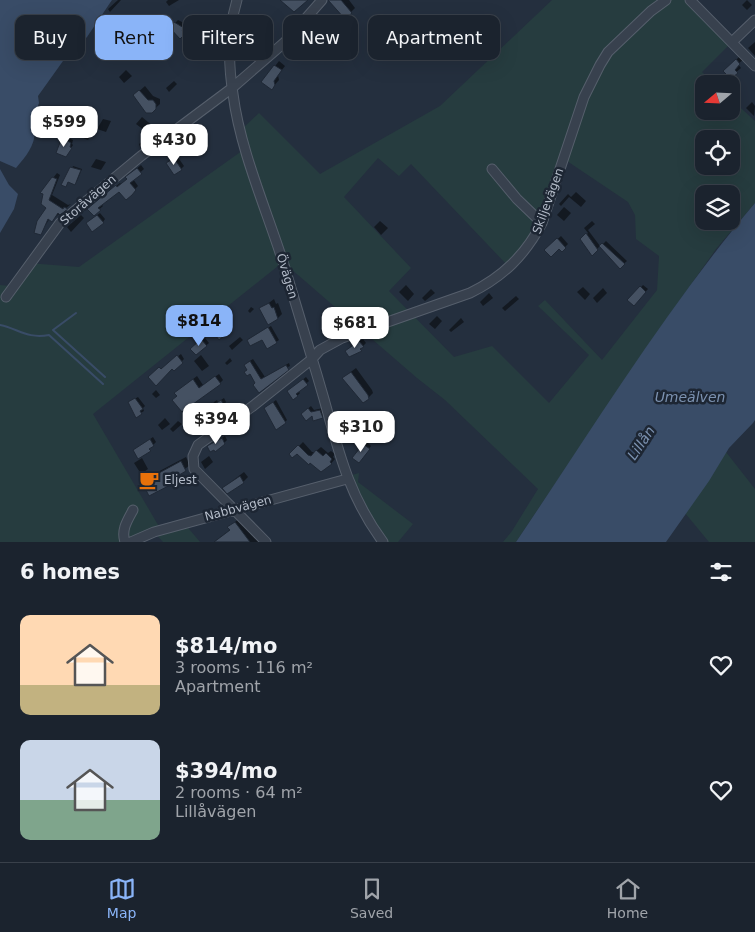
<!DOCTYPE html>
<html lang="en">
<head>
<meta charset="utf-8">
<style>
	:root { --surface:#1b232e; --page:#282f3a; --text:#f1f3f6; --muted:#a0a4aa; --line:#39404a; --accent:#8ab4f8 }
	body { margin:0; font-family:"DejaVu Sans",sans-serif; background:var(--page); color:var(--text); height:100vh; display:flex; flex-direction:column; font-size:19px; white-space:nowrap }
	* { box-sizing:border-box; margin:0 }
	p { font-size:16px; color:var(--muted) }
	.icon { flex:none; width:28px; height:28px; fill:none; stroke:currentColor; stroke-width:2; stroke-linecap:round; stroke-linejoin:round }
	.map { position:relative; height:542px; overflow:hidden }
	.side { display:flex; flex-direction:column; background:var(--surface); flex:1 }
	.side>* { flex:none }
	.guide { position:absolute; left:15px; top:15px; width:500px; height:45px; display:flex; gap:10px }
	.needle { width:32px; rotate:251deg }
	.tools { position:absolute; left:695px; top:75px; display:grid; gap:10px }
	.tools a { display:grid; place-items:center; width:45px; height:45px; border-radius:10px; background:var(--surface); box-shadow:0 5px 20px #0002,0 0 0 1px var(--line); font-size:25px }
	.price { position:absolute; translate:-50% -42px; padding:0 11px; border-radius:10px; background:#fff; color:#222; font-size:16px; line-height:32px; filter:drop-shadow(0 1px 2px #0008) }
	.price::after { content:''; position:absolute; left:50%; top:30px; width:15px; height:11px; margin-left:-8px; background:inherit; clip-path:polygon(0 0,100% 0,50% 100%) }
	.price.selected { background:var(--accent); color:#111 }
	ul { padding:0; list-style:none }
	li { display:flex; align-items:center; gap:15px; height:125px; padding:0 20px }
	li span { display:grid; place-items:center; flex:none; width:140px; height:100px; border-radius:10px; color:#555 }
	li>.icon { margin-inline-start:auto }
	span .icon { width:60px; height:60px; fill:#fffc; stroke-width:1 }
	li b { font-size:21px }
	h2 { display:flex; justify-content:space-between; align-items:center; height:60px; padding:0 20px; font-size:21px }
	.chip { padding:0 18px; border-radius:10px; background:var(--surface); box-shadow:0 5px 20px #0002,0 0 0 1px var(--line); font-size:18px; line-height:45px }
	.chip.selected { background:var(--accent); color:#111 }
	.tabs { display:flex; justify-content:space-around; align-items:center; height:70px; border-top:1px solid var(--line); background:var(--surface); font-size:14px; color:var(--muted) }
	.tabs a { display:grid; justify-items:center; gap:2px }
	.tabs .selected { color:var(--accent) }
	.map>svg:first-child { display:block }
	.green { fill:#263c3f; fill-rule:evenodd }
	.water { fill:#394c67 }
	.shadow { fill:#0007 }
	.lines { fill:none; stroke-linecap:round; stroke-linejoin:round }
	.stream { stroke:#394c67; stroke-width:2 }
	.building { fill:#455162; stroke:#1f2835 }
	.minor-casing { stroke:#565f6c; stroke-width:11 }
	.minor { stroke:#38414e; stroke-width:9 }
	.labels { text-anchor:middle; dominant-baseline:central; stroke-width:5; stroke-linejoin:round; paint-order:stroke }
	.street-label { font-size:12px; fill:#b4bcc9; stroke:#1d2633 }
	.poi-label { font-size:12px; fill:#b4bcc9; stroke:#1d2633; text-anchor:start }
	.water-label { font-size:14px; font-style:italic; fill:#7c92b1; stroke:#1d2633 }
</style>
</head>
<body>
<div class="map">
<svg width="755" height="542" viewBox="0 0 755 542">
	<rect width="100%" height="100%" fill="#242f3e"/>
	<path class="green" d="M552 0H690L732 42 702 72 715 84H704V111H731V99L755 121V203L716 249 656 334 516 542H503L512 531 538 489 445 400 417 378 283 262 93 414 161 530 184 523 200 542H163L154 532 131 542H0V285L10 286 28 263 79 267 246 148 241 130 259 113 320 174 440 106ZM704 139H731V166H704ZM378 158 399 176 411 164 508 266 538 224 567 161 628 202 635 215 636 239 659 256 657 290 602 360 545 300 538 306 589 355 549 403 492 346 454 357 389 291 411 268 344 197ZM704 194H731V221H704Z
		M726 452 755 489V542H709L685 513Z
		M359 473 358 482 413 524 398 542H388L367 511 349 476Z"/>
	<path class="water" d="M0 0H112L87 37 63 61 38 96 39 103 33 120C39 140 29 153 16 168L0 161Z
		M0 169 9 185 18 194 14 209 0 233Z
		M755 203V420L753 423 729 448 709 481 666 542H516C593 428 666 308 755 203Z"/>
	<path class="shadow" d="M118 0H121L110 12 108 9Z
		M168 0H179L169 6 166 2Z
		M330 0H349L355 8 351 12Z
		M747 0 752 5 747 10 742 5Z
		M178 20 186 24 183 26 187 31 180 37 171 27Z
		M312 23 315 26 317 24 321 30 313 36 307 28Z
		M200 31 209 41 201 48 192 39Z
		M127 37 131 42 113 58 110 53Z
		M156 41 165 50 158 57 149 47Z
		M755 42V56L748 48Z
		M295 47 301 52 294 60 288 56Z
		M741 55 744 59 738 64 741 68 733 75 725 71Z
		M279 61 285 66 278 75 279 80 272 88 263 82Z
		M126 70 132 76 124 83 119 77Z
		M174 81 177 84 169 92 166 88Z
		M145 86 153 96 160 99V104L151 112 135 95Z
		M752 102 755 106 754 116 746 108Z
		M142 117 154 127 148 133 136 124Z
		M103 119 111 121 106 132 97 129Z
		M85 129 93 132 88 140 81 137Z
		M151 134 153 137 140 147 139 144Z
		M64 136 73 140 72 144 73 145 68 153H57Z
		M181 145 185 150 177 156 184 166 181 169 170 160 177 156 173 151Z
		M96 159 106 162 101 170 91 167Z
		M141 165 144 169 133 179 138 186 126 198 119 190 101 204 103 206 94 214 92 205 120 183 121 184 128 179 130 174Z
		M73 166 82 169 77 181 75 183 69 180 65 186Z
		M57 173 60 175 52 195 68 205 71 204 52 220 50 218 40 234 48 207 42 203 53 178Z
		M576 192 586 201 581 207 569 197 561 206 559 204 568 194 571 197Z
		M564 207 571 213 564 221 557 215Z
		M100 213 105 219 103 222 90 220Z
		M81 215 84 218 71 232 67 227Z
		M380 221 388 228 381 235 374 227Z
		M592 221 595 224 588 230 600 246 592 254 582 239 588 233 584 228Z
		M561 236 568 244 562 250 559 247 546 250Z
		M606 241 627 261 620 267 601 246Z
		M406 285 414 294 408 301 399 292Z
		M643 285 648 289 634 304 629 300Z
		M583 287 590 294 585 300 577 292Z
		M603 288 607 293 597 303 593 298Z
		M431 289 435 293 425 301 422 298Z
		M489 293 493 298 483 306 480 302Z
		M516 296 519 299 505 311 502 308Z
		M274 299 276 304 278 303 282 314 278 318 261 309Z
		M251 307 254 309 250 313 248 311Z
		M437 316 442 321 435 329 429 324Z
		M461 318 464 322 451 332 449 330Z
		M227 322 232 327 219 338 215 332Z
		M271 326 279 340 276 342 262 338 248 340Z
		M240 337 243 340 232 350 229 346Z
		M205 338 209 343 196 354 192 349Z
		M363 339 366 343 355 354 349 348Z
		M181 354 184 359 174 369 172 367 150 377Z
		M201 355 209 366 202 371 194 361Z
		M230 358 232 361 227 365 225 363Z
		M253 359 265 377 289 363 290 366 256 383 248 369V362Z
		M356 368 372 390 373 393 368 398 348 374Z
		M219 374 223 380 220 383 178 396 175 393 197 376 203 385Z
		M306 377 309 381 298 391 300 393 297 396 291 389Z
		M156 390 160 395 156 398 152 394Z
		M138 397 145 406 143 408 144 411 136 416 129 402Z
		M224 398 226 402 219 411 195 414 217 400 218 402Z
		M276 400 287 420 285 422 268 406Z
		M311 406 314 410 323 408 325 414 322 417 305 411Z
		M361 413 364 418 356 423 353 418Z
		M165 418 170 424 162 430 158 425Z
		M178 421 182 424 173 432 170 429Z
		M354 432 358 436 345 443 343 438Z
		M225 436 227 440 224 443 212 444Z
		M153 437 156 442 153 445 134 450Z
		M303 442 312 452H315L321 447 328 453 331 451 335 454 333 457 335 459 327 468 297 452 291 454Z
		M367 442 371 446 361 459 364 445Z
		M209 456 213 462 205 469 201 462Z
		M186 457 190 465 178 474 179 477 175 481 147 490 151 486 148 480 152 475Z
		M142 458 148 469 141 474 134 463Z
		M244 472 248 477 243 482 228 492 223 488Z
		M242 516 268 542H214L231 529 229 527Z"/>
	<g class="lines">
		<path class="stream" d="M76 313 53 330 105 377
			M0 325C19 329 27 339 49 335L103 384"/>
	</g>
	<path class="building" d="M280 0H308L294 12Z
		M328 0H341L352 13 345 19Z
		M174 22 184 28 182 30 185 34 180 39 169 27Z
		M197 33 207 44 201 50 190 39Z
		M123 39 129 45 113 60 108 53Z
		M736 59 740 64 735 70 738 73 733 77 730 74 728 76 723 71Z
		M274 65 282 70 274 81 275 85 272 90 261 82Z
		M139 90 148 100H153L156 104V109L152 113H146L133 95Z
		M62 137 71 143 70 147 72 148 66 157 56 153Z
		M174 158 182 170 174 175 166 163Z
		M70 167 81 170 75 185 68 182 66 187 61 185Z
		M137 168 142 174 130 183 136 190 132 195 126 200 119 192 98 208 101 210 94 216 87 209 116 185 117 187 127 179 125 177Z
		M52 177 57 179 49 200 63 209 64 207 68 209 60 215 58 213 52 222 48 219 41 235 34 233 37 221 46 208 41 204 43 194 40 193Z
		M97 215 104 223 92 232 86 223Z
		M586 233 598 250 592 256 580 239Z
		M557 238 566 248 562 252 559 249 551 257 544 250Z
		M602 243 625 264 620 269 599 246Z
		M640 286 646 292 634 306 627 300Z
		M269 303 272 308 274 307 278 319 268 325 259 308Z
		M224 323 230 331 219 340 213 332Z
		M268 327 277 343 267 349 262 340 250 346 247 340Z
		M201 339 207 346 196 355 190 349Z
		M359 341 364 347 360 349 362 351 349 357 345 351Z
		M177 355 183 363 174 371 172 369 156 386 148 377 159 367 161 369Z
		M250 361 261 379 286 365 289 370 259 393 253 385 255 383 250 374 247 376 244 372 247 370 244 365Z
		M351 372 368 395 369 399 363 403 342 378Z
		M215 376 221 384 182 412 172 400 177 396 174 393 193 379 199 388Z
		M303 379 308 385 296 394 298 396 293 400 287 391Z
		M135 398 143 409 140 411 142 414 136 418 128 402Z
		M221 400 224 405 218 409 220 412 199 427 191 416 213 402 215 404Z
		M273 402 286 423 276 430 264 408Z
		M308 408 311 412 320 410 323 418 313 421 312 416 306 421 301 414Z
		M222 438 225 444 215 452 214 450 210 452 207 446Z
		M150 439 154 446 149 449 151 451 138 459 133 450Z
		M363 444 370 449 359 463 352 458Z
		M298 445 308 455 311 456 316 450 323 456 326 453 332 459 330 462 332 464 321 472 310 463 309 465 297 454 292 458 289 454Z
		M181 461 186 471 174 478 176 482 149 496 146 490 151 487 146 480Z
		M240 476 244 483 227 494 222 488Z
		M235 522 250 542H214L230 530 227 527Z"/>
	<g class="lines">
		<defs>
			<path id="minor" d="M237 0C228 30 228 63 233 94 240 150 267 211 284 265 297 309 311 354 324 399 339 453 349 496 383 542
				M690 0 755 66
				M732 42 755 20
				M492 169 517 199 542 223
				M6 297 60 223 141 156 232 88 285 42 322 0
				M125 542C121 530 127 521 133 510
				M131 542 154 532 347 479
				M266 542 194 469 193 456 198 445 253 406 312 359 320 350 342 338 470 293C503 277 525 255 542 223L584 97 600 65 608 52 651 11 666 0"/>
		</defs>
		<use href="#minor" class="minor-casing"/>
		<use href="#minor" class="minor"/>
	</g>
	<defs>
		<symbol id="cafe-bare" viewBox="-9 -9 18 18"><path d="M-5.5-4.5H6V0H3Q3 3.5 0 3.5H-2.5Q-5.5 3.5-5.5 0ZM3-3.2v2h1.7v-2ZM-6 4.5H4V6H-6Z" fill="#e8710a" stroke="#1d2633" stroke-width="2.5" paint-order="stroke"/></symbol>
	</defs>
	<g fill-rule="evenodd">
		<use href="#cafe-bare" x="135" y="466" width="28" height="28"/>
	</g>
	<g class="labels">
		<g class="street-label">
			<text transform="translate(88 200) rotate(-41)">Storåvägen</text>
			<text transform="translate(548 201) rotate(-70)">Skiljevägen</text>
			<text transform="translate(287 276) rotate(73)">Övägen</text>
			<text transform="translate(238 508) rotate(-15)">Nabbvägen</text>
		</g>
		<g class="poi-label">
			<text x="164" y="480">Eljest</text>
		</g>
		<g class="water-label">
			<text x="690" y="397">Umeälven</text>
			<text transform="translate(641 443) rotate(-56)">Lillån</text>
		</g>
	</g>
</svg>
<div class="tools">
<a><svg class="needle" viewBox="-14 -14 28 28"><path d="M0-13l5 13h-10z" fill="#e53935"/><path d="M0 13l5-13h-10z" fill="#a0a4aa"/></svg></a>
<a><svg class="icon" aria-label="locate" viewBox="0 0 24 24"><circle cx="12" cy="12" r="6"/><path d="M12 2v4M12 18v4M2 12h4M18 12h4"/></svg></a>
<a><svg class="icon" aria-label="layers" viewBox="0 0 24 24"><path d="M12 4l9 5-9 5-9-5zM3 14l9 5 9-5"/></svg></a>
</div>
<b class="price" style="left:64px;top:148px">$599</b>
<b class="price" style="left:174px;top:166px">$430</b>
<b class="price selected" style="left:199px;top:347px">$814</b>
<b class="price" style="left:355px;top:349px">$681</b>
<b class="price" style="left:216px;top:445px">$394</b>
<b class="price" style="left:361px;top:453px">$310</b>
<div class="guide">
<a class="chip">Buy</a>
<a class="chip selected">Rent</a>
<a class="chip">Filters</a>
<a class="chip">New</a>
<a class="chip">Apartment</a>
</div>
</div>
<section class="side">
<h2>6 homes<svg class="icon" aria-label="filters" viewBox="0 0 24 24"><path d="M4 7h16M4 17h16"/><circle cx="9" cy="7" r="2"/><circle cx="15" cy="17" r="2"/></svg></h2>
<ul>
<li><span style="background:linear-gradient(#ffd9b3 70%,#c2b280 0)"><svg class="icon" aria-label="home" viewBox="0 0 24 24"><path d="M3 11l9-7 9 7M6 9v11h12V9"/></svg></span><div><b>$814/mo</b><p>3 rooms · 116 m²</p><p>Apartment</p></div><svg class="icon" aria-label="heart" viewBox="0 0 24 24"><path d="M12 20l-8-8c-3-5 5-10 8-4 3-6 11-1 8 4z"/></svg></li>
<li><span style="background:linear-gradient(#c9d6e8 60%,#7fa58c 0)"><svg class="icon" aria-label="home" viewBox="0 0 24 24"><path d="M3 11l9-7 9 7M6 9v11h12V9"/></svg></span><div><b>$394/mo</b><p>2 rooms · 64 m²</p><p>Lillåvägen</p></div><svg class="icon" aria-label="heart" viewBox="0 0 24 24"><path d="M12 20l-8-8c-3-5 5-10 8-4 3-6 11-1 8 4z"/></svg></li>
</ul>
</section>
<nav class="tabs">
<a class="selected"><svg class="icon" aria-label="map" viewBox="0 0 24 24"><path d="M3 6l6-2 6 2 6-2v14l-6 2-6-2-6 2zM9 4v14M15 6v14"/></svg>Map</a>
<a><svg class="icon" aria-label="saved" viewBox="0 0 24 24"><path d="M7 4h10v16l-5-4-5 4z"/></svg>Saved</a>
<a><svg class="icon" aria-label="home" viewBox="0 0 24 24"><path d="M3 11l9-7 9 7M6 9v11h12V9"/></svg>Home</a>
</nav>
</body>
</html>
